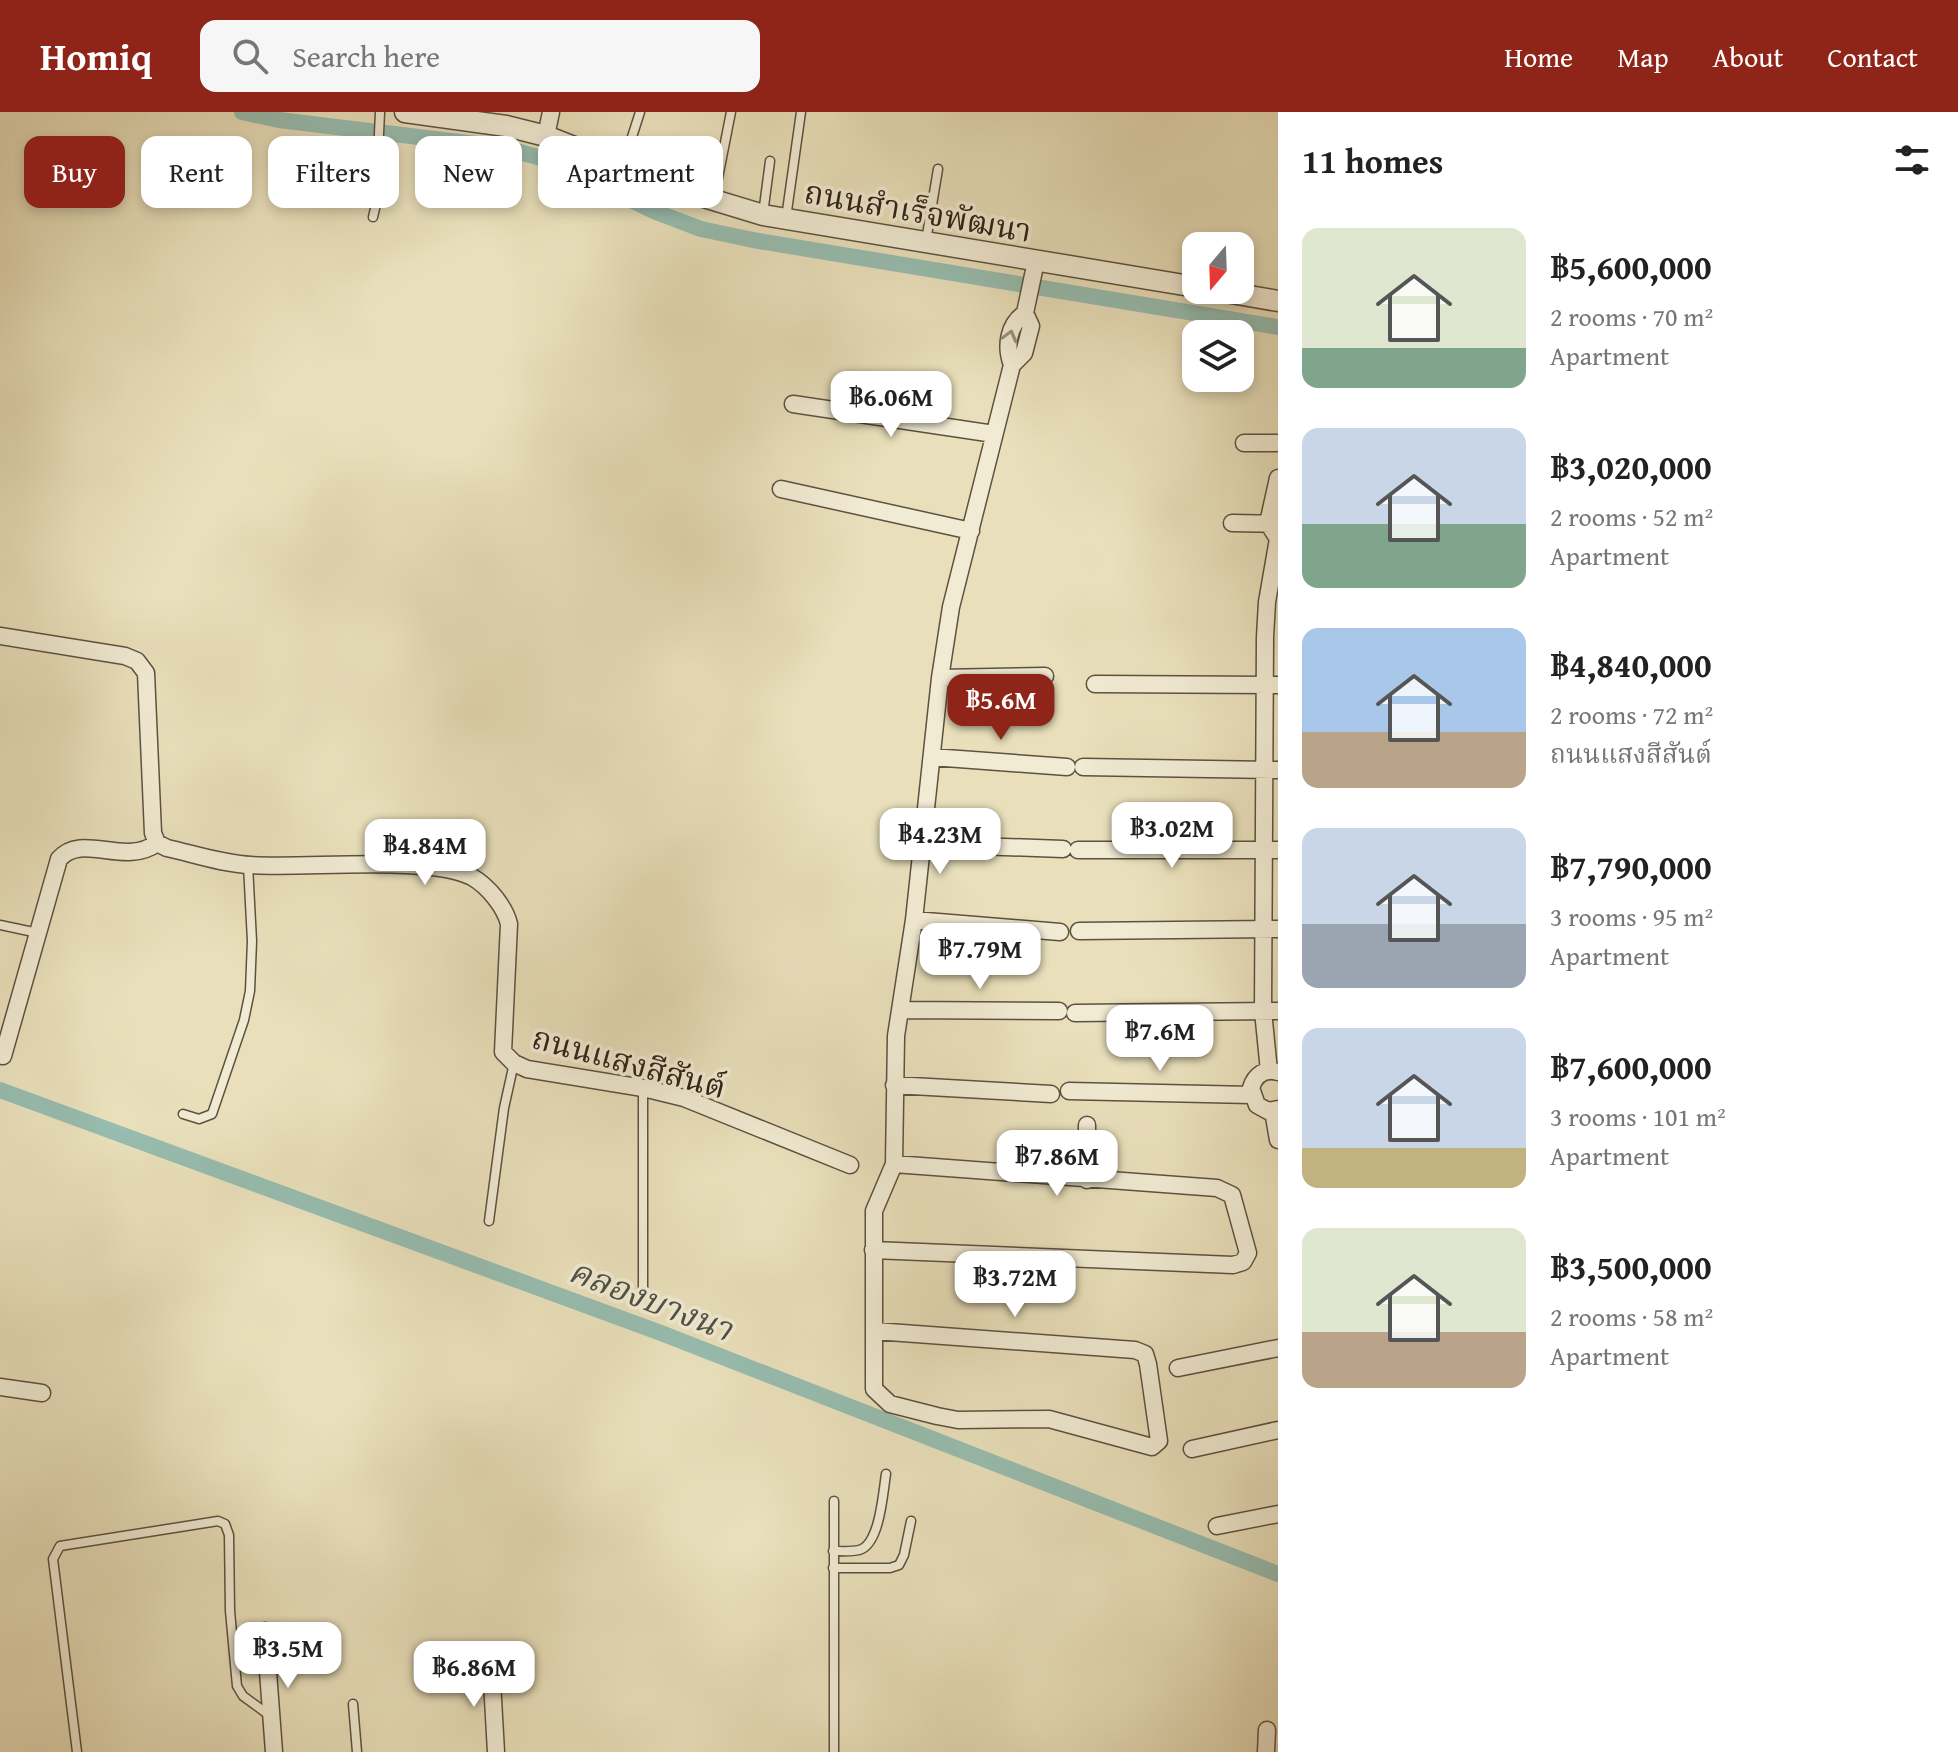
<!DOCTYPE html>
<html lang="en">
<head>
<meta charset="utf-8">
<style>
	:root { --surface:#fff; --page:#f6f6f6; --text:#222; --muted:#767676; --accent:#8f2418 }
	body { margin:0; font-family:"Gentium Book Plus","Noto Serif Thai",serif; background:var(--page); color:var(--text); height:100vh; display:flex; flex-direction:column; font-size:30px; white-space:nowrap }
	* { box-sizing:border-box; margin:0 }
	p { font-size:26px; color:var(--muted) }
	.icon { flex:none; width:44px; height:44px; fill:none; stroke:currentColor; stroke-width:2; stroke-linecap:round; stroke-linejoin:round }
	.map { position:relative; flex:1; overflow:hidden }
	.details { display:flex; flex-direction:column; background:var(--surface); width:680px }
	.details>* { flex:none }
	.guide { position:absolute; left:24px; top:24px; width:760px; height:72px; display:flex; gap:16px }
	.needle { width:52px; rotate:199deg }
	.controls { position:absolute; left:1182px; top:120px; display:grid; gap:16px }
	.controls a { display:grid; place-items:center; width:72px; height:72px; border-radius:16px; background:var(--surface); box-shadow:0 4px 12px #0003; font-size:40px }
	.price { position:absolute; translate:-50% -68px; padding:0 18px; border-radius:16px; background:#fff; color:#222; font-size:26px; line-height:52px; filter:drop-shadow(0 2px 4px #0008) }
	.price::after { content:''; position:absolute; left:50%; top:48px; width:24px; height:18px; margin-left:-12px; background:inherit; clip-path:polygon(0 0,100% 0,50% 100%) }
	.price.active { background:var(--accent); color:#fff }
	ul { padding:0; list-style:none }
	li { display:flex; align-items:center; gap:24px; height:200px; padding:0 24px }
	li span { display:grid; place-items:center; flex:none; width:224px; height:160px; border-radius:16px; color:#555 }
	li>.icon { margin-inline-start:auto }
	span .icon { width:96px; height:96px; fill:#fffc; stroke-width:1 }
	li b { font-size:34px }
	h2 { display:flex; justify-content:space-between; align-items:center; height:96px; padding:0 24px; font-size:34px }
	.tag { padding:0 28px; border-radius:16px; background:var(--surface); box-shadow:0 4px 12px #0003; font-size:28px; line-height:72px }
	.tag.active { background:var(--accent); color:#fff }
	header { display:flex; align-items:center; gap:48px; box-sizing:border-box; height:112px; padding:0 40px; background:var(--accent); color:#fff }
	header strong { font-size:38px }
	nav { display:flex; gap:44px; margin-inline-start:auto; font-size:28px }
	.search { width:560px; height:72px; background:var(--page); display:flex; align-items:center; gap:20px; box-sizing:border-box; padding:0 28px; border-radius:16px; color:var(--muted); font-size:30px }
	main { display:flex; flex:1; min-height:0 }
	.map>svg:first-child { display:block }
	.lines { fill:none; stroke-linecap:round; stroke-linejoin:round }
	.canal { stroke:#97bdb0; stroke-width:16 }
	.service-casing { stroke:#5e5140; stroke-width:11 }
	.minor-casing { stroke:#5e5140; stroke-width:19 }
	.tertiary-casing { stroke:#5e5140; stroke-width:23 }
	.service { stroke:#f1ebd3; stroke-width:8 }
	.minor { stroke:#f1ebd3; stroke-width:16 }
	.tertiary { stroke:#f1ebd3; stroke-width:20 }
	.oneway { stroke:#9a907e }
	.labels { text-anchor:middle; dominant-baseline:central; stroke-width:7; stroke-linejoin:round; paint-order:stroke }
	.street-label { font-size:32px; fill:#2f2117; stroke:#f1ebd3 }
	.water-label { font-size:34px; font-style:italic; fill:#4e5045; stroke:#f1ebd3 }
</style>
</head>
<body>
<header>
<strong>Homiq</strong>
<div class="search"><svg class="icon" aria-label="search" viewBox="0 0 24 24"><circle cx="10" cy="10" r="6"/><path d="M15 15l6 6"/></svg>Search here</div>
<nav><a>Home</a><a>Map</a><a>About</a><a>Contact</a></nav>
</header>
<main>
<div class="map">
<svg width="1278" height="1640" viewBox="0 0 1278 1640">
	<rect width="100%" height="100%" fill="#e9e0bb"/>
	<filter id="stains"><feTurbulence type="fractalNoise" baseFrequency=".0025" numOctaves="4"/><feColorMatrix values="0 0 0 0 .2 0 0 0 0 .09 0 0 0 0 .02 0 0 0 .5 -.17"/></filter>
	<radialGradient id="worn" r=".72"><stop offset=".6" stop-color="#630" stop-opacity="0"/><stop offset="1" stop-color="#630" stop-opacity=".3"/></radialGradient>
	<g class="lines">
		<path class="canal" d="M242 0 279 8 501 35 545 47 656 100 701 117 753 128 1278 215
			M0 978 661 1221 1278 1462"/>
		<defs>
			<path id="service" d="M623 53 640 0
				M665 70 671 38 721 46
				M714 86 731 0
				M763 102 770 49
				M373 105 382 67 378 43 380 0
				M786 106 801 0
				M926 129 938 57
				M0 813 38 821
				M183 1002 199 1007 212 1002 244 908 250 879 252 829 248 753
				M489 1109 504 996 514 951
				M643 1179V977
				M834 1389V1640
				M833 1439C841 1439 851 1440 859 1438 880 1433 883 1380 886 1362
				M833 1456H890L899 1453 904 1443 911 1409
				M353 1592 357 1640
				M77 1640 53 1447 60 1434 218 1409 225 1412 229 1423 230 1499 237 1574 243 1584 269 1603"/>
			<path id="minor" d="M546 24 551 0
				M1012 253C1005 234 1008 213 1025 201
				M793 292 994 322
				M1244 331H1278
				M781 377 971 419
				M1232 411 1278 412
				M1278 427 1268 411 1278 366
				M0 524 125 544 137 549 146 561 153 721 157 731 167 736C194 742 223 752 251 753 305 757 429 743 472 765 488 774 505 795 509 812L503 940 514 951 527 957 643 976 684 986 850 1053
				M940 566 1045 564
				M1095 572 1278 573
				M932 645 1067 655
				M1083 655 1278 658
				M923 732 1063 737
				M1078 738H1278
				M914 808 1060 820
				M1079 819 1278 817
				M900 898 1059 899
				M1075 901 1278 899
				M3 944 59 747C82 720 125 755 157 731
				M1269 959 1263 899 1265 525 1267 490 1278 427
				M1278 960C1265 956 1255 963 1251 976L1257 993 1268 999 1278 997
				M894 973 1051 982
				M1069 979 1251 983
				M1273 999 1278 1028
				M1087 1068V1013
				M873 1138 1233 1153 1243 1150 1248 1141 1232 1083 1217 1076 894 1052
				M875 1219 1135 1238 1145 1242 1148 1252 1159 1329 1152 1335 1049 1307 958 1308 937 1304 890 1292 874 1277V1099L894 1052 896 924 914 808 940 566 951 495 1012 253 1024 241 1031 214 1025 201 1036 149
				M1178 1256 1278 1236
				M0 1275 42 1281
				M1192 1337 1278 1318
				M1217 1414 1278 1402
				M265 1519 274 1640
				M491 1552 496 1640
				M1266 1640 1267 1618"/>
			<path id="tertiary" d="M405 0 506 14 546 24 694 82 763 103 1196 175
				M1214 178 1278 189"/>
		</defs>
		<use href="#service" class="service-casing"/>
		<use href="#minor" class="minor-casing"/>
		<use href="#tertiary" class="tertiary-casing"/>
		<use href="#service" class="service"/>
		<use href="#minor" class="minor"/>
		<use href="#tertiary" class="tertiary"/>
	</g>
	<defs><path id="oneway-chevron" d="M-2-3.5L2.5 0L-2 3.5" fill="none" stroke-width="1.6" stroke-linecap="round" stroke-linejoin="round" transform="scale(2)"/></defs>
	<use class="oneway" href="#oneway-chevron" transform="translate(1010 224) rotate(-75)"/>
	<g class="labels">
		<g class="street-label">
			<text transform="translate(918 99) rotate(10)">ถนนสำเร็จพัฒนา</text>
			<text transform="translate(629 950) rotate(15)">ถนนแสงสีสันต์</text>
		</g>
		<g class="water-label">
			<text transform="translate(651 1187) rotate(21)">คลองบางนา</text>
		</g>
	</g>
	<rect width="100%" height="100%" filter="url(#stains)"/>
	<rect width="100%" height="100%" fill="url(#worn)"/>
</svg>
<div class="controls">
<a><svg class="needle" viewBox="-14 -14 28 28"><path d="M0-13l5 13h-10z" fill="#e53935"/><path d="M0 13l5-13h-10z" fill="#767676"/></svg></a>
<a><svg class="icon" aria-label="layers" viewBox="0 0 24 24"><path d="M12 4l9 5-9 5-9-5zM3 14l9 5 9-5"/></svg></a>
</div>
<b class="price" style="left:891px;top:327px">฿6.06M</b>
<b class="price active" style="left:1001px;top:630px">฿5.6M</b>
<b class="price" style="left:1172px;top:758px">฿3.02M</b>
<b class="price" style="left:940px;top:764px">฿4.23M</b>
<b class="price" style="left:425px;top:775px">฿4.84M</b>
<b class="price" style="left:980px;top:879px">฿7.79M</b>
<b class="price" style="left:1160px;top:961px">฿7.6M</b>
<b class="price" style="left:1057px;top:1086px">฿7.86M</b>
<b class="price" style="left:1015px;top:1207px">฿3.72M</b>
<b class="price" style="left:288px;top:1578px">฿3.5M</b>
<b class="price" style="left:474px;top:1597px">฿6.86M</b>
<div class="guide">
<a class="tag active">Buy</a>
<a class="tag">Rent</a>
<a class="tag">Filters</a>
<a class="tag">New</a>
<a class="tag">Apartment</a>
</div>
</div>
<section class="details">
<h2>11 homes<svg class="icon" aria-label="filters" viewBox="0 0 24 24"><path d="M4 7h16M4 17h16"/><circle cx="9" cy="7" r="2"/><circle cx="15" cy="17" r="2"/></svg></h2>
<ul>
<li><span style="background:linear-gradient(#dfe7d0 75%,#7fa58c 0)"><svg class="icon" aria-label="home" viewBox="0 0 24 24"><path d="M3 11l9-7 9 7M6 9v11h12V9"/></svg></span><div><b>฿5,600,000</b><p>2 rooms · 70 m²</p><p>Apartment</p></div></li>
<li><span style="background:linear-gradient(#c9d6e8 60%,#7fa58c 0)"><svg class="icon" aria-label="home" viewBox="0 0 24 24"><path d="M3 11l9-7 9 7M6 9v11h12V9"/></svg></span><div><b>฿3,020,000</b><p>2 rooms · 52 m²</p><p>Apartment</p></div></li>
<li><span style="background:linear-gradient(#a9c7e8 65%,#b9a48a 0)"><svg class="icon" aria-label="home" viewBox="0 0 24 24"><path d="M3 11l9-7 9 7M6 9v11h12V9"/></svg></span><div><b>฿4,840,000</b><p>2 rooms · 72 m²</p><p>ถนนแสงสีสันต์</p></div></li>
<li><span style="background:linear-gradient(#c9d6e8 60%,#9aa5b1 0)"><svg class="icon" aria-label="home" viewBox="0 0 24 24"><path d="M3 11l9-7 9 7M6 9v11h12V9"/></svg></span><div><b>฿7,790,000</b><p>3 rooms · 95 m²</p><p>Apartment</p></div></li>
<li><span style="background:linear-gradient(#c9d6e8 75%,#c2b280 0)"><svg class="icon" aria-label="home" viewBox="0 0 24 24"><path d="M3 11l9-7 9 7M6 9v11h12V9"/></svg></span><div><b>฿7,600,000</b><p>3 rooms · 101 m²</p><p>Apartment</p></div></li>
<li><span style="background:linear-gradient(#dfe7d0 65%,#b9a48a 0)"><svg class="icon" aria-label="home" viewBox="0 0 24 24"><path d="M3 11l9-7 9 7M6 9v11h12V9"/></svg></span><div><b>฿3,500,000</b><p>2 rooms · 58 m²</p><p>Apartment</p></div></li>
</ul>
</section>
</main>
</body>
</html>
